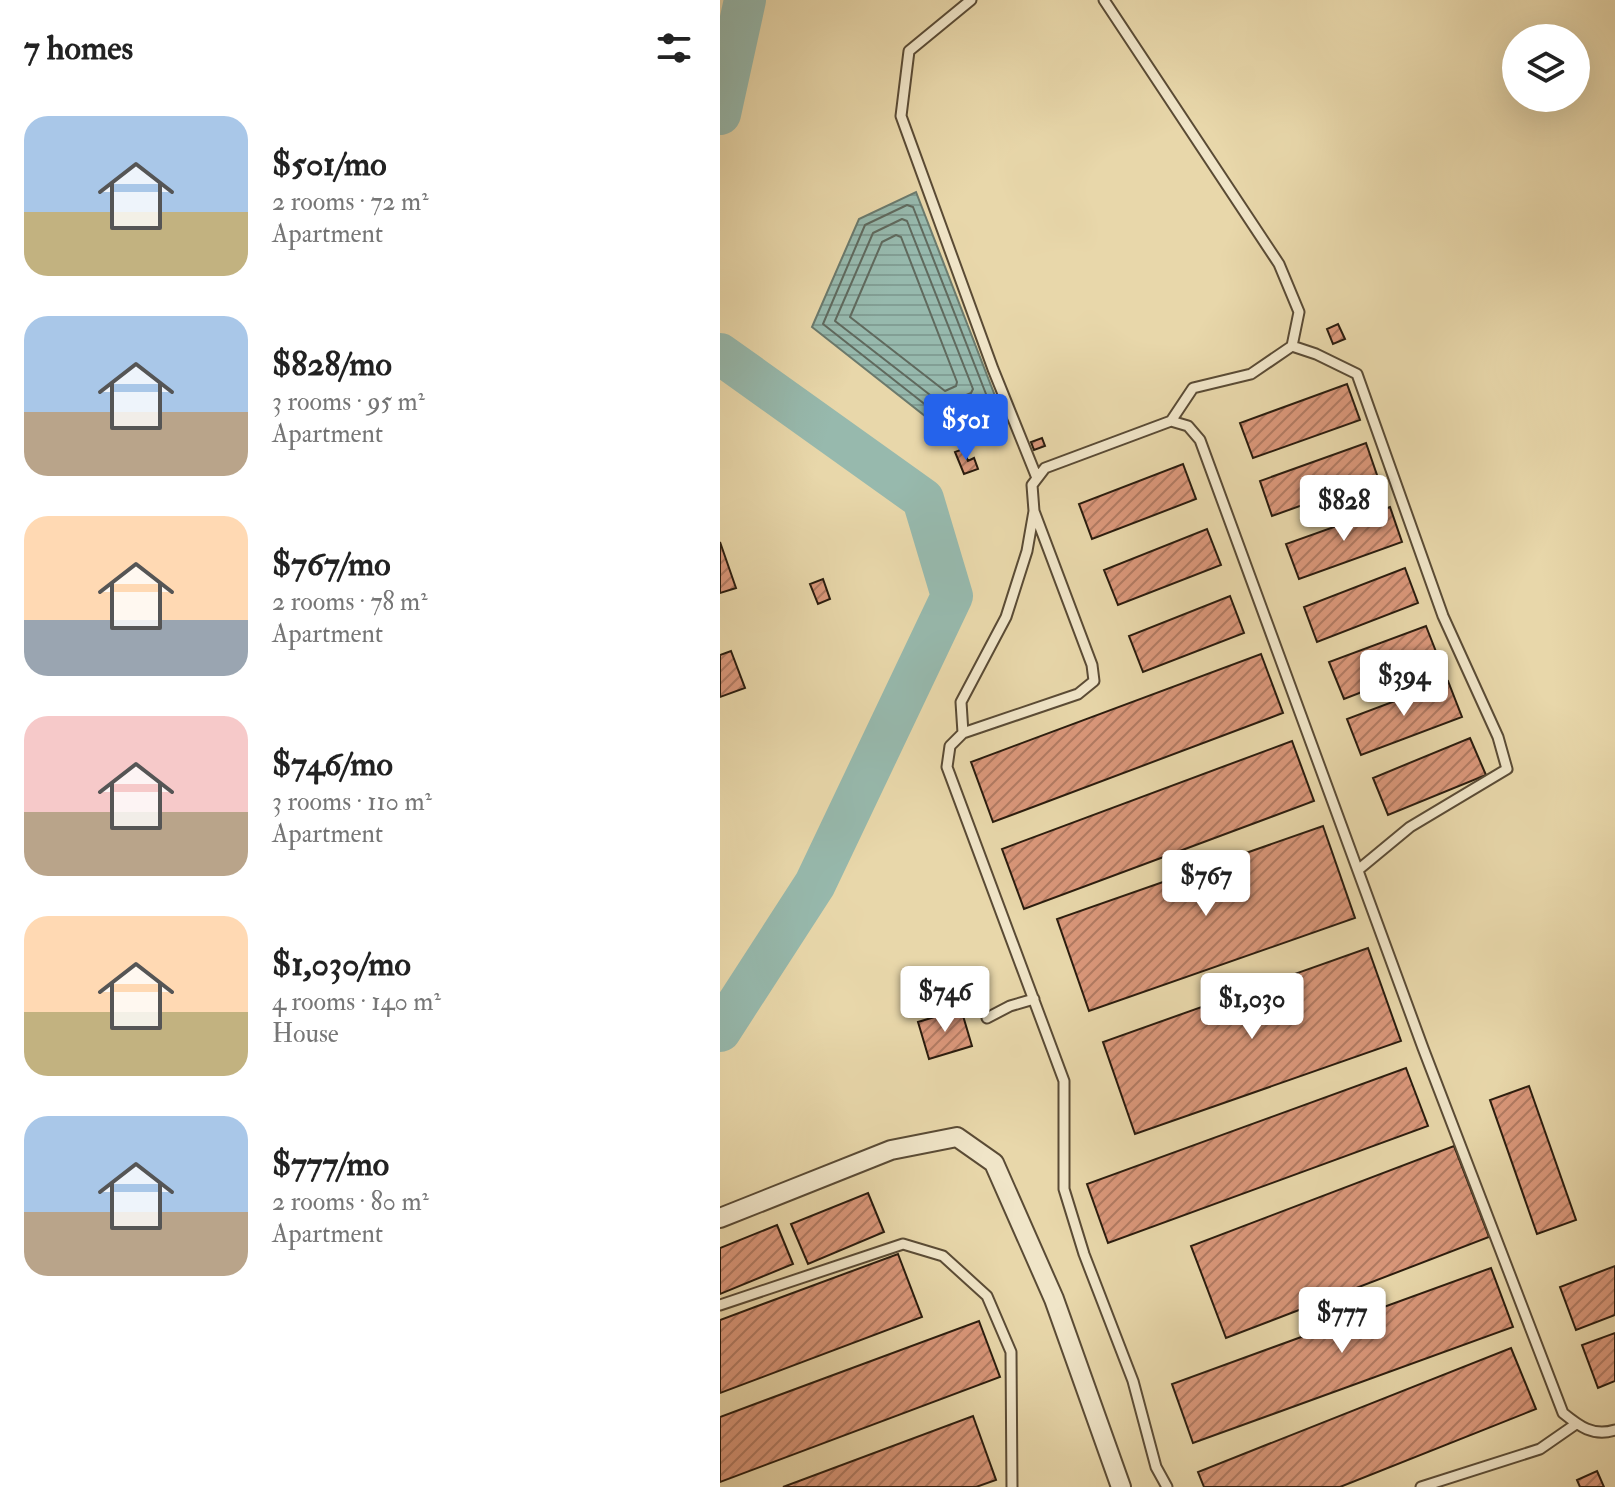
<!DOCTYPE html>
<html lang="en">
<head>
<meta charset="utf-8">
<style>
	:root { --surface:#fff; --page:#f6f6f6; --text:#222; --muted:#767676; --accent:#2563eb }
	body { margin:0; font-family:"IM FELL Double Pica",serif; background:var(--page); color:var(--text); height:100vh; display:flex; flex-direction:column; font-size:30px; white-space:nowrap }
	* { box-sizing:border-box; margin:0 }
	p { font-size:26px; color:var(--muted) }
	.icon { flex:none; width:44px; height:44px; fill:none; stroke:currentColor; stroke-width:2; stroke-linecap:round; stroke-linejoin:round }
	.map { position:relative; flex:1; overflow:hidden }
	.drawer { display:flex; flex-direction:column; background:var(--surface); width:720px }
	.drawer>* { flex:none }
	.fabs { position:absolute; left:782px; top:24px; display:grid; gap:16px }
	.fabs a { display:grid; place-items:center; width:88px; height:88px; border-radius:50%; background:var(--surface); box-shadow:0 8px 32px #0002; font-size:40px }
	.price { position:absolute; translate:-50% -68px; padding:0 18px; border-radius:8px; background:#fff; color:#222; font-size:26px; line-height:52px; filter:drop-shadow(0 2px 4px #0008) }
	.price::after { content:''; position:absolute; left:50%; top:48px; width:24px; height:18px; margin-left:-12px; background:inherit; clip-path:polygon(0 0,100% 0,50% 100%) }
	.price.active { background:var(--accent); color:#fff }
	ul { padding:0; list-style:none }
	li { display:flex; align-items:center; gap:24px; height:200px; padding:0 24px }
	li span { display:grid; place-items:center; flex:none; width:224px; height:160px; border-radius:24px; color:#555 }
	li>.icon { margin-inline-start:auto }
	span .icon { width:96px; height:96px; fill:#fffc; stroke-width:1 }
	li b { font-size:34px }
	h2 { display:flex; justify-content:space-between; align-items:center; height:96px; padding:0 24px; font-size:34px }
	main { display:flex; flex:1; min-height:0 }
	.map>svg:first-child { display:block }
	.water { fill:url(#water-rules); stroke:#6b7a6d; stroke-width:2 }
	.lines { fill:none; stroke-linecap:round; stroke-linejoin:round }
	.shore { stroke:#606a5e; stroke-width:2 }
	.river { stroke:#97b9ad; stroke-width:42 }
	.building { fill:url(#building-hatch); stroke:#2a1c0e; stroke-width:2 }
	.lane-casing { stroke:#5a4b35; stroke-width:13 }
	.street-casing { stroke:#5a4b35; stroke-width:22 }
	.lane { stroke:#f0e5c8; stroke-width:9 }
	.street { stroke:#f0e5c8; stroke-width:18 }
</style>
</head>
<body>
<main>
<section class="drawer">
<h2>7 homes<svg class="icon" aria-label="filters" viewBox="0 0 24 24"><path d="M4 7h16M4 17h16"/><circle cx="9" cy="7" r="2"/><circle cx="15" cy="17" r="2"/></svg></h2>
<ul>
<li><span style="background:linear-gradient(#a9c7e8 60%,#c2b280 0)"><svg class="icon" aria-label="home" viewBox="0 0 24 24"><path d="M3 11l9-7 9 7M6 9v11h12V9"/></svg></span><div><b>$501/mo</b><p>2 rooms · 72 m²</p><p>Apartment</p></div></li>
<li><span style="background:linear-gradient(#a9c7e8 60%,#b9a48a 0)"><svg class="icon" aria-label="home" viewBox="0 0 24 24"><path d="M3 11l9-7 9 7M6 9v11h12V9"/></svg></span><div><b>$828/mo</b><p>3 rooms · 95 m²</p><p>Apartment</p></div></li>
<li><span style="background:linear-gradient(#ffd9b3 65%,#9aa5b1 0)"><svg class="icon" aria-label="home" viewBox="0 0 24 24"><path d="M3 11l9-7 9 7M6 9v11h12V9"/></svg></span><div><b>$767/mo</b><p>2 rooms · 78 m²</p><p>Apartment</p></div></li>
<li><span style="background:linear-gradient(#f6c9c9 60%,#b9a48a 0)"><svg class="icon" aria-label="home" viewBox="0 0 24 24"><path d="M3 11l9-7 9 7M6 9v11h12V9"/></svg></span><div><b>$746/mo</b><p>3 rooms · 110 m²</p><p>Apartment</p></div></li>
<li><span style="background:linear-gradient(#ffd9b3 60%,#c2b280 0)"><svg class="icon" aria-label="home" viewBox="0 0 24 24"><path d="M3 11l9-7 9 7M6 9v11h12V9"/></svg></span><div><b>$1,030/mo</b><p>4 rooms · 140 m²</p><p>House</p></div></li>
<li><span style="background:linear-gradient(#a9c7e8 60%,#b9a48a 0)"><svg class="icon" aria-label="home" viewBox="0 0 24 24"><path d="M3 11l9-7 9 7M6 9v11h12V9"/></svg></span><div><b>$777/mo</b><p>2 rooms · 80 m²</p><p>Apartment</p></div></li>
</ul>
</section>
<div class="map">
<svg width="895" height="1487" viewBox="0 0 895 1487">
	<defs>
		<pattern id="water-rules" width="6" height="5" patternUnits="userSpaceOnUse" patternTransform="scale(2)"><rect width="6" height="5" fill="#97b9ad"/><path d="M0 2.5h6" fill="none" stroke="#829e94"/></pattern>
		<pattern id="building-hatch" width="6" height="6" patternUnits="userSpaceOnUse" patternTransform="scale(2)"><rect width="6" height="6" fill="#da977a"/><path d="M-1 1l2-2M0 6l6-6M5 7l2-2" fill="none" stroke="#b17a62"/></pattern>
	</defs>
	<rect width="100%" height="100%" fill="#e8d7aa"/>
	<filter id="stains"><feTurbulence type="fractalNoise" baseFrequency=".0025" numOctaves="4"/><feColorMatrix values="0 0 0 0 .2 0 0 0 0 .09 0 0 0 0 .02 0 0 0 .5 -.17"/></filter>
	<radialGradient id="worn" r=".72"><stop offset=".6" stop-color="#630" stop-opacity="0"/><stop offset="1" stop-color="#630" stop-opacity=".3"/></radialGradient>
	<path class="water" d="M196 192 277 401 219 427 92 327 139 219Z"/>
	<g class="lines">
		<path class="shore" d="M187 205 193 207 266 394 264 398 221 417 103 324 145 225Z
			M182 219 187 221 253 389 251 393 223 405 115 321 153 233Z
			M176 235 181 237 237 382 236 386 225 391 130 317 162 242Z"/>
		<path class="river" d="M0 114 25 0
			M0 354 203 499 232 596 95 884 0 1031"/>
	</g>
	<path class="building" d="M618 324 625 339 613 344 607 329Z
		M627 384 640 420 533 458 520 423Z
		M322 438 325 446 314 450 311 442Z
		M646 443 658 478 552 516 540 481Z
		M243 449 248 461 254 458 258 469 244 474 235 452Z
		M463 464 476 499 372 539 359 504Z
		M670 507 682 542 579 579 566 544Z
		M487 529 501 565 398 605 384 570Z
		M0 542 16 588 0 593Z
		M685 568 698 603 597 642 584 607Z
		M103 579 110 599 98 604 90 584Z
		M510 596 524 633 423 672 409 636Z
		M706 626 720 662 624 699 609 662Z
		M11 651 25 688 0 697V655Z
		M541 654 563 713 273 822 251 762Z
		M728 681 742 717 641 755 627 719Z
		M750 738 766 775 668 815 653 778Z
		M572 741 594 801 304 909 282 849Z
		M603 826 635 918 369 1011 337 919Z
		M648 948 681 1041 415 1134 383 1042Z
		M241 1009 252 1046 209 1059 198 1022Z
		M686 1068 708 1126 388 1243 367 1184Z
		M809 1086 856 1220 817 1234 770 1100Z
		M734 1146 769 1237 506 1338 471 1246Z
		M148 1193 164 1232 88 1264 71 1224Z
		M57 1225 73 1264 0 1294V1248Z
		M178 1254 202 1317 0 1393V1320Z
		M895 1266V1315L856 1330 840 1287Z
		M771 1268 793 1327 473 1443 452 1384Z
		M259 1321 280 1377 0 1482V1417Z
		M895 1333V1381L878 1388 862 1345Z
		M791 1348 816 1409 620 1487H484L478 1472Z
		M253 1416 276 1480 256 1487H63Z
		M877 1471 884 1487H860L857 1480Z"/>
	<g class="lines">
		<defs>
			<path id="lane" d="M251 0 189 51 181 116 273 369 317 478
				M384 0 559 264 579 312 572 346 531 374 473 388 451 421
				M572 346 596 354 637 374 723 616 778 737 787 769 690 827 638 870
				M243 733 241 702 286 617 307 551 314 511
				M267 1018 290 1006 314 999
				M0 1305 183 1244 223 1256 267 1296 291 1352 292 1487
				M447 1487 436 1467 413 1381 364 1254 344 1189V1081L227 767 230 746 243 733 358 694 374 681 372 665 314 511 312 485 325 468 451 421 468 426 480 440 703 1048 843 1413C859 1426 873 1437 895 1430
				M701 1487 820 1449 856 1424"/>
			<path id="street" d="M0 1218 171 1150 237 1137 274 1163 334 1299 401 1487"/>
		</defs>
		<use href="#lane" class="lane-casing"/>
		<use href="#street" class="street-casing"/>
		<use href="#lane" class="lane"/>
		<use href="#street" class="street"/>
	</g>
	<rect width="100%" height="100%" filter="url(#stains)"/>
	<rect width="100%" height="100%" fill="url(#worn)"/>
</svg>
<div class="fabs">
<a><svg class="icon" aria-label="layers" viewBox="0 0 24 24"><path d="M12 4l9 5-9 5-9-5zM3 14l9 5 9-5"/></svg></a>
</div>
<b class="price active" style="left:246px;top:462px">$501</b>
<b class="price" style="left:624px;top:543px">$828</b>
<b class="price" style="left:684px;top:718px">$394</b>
<b class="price" style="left:486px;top:918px">$767</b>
<b class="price" style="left:225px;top:1034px">$746</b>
<b class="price" style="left:532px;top:1041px">$1,030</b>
<b class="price" style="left:622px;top:1355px">$777</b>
</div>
</main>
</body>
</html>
